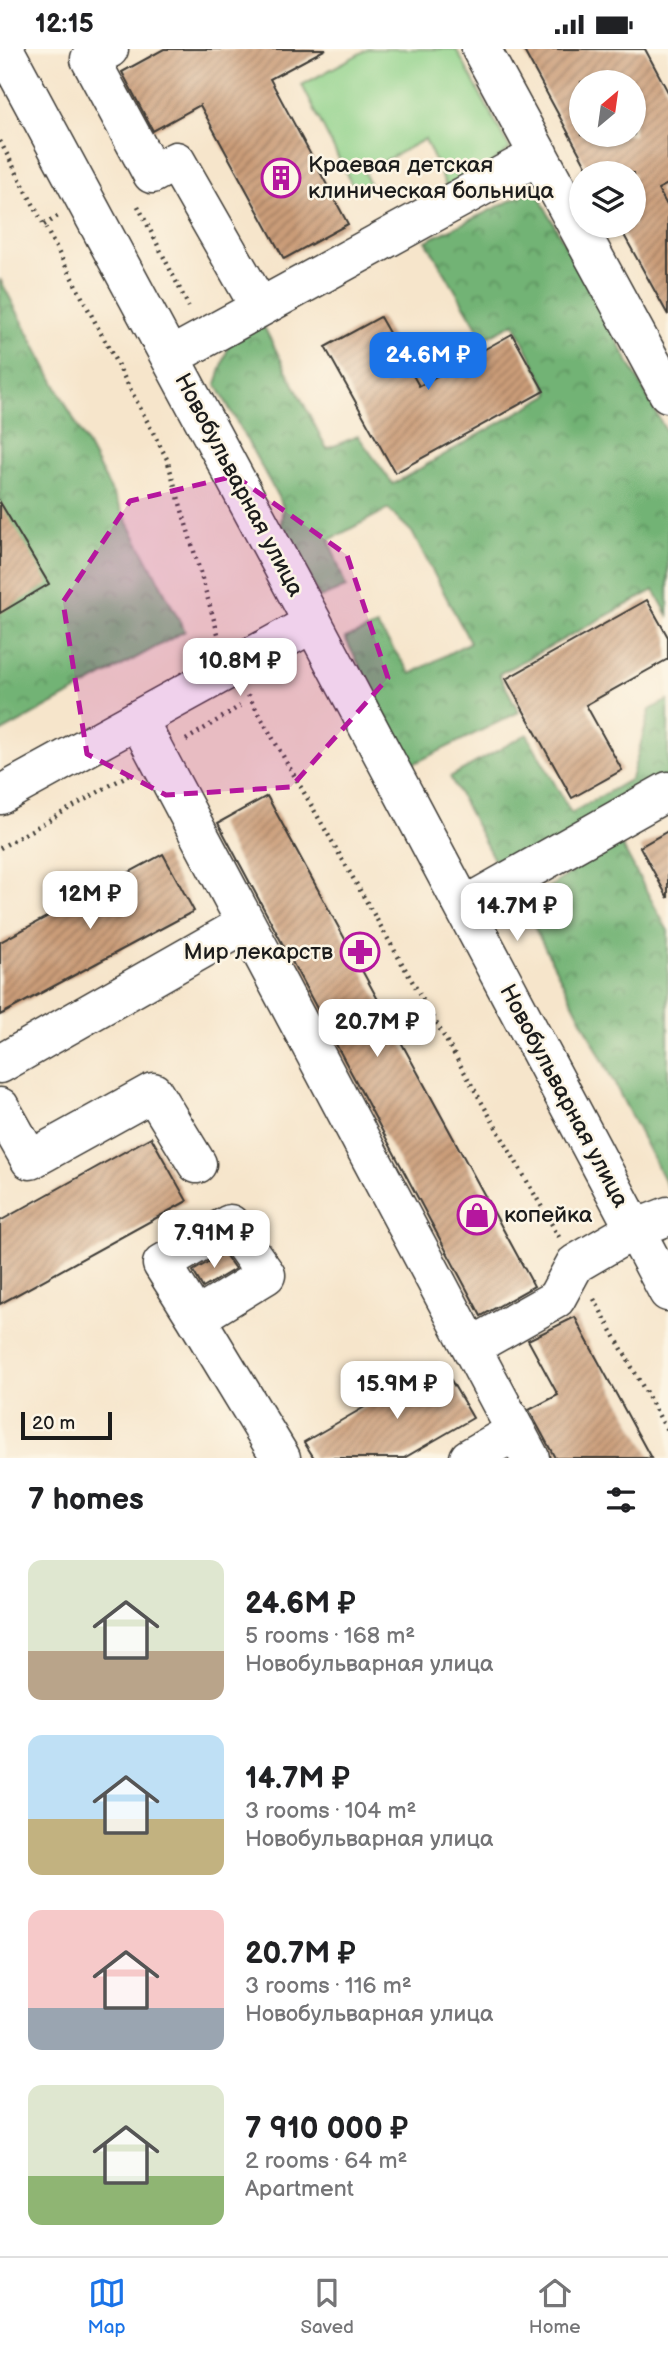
<!DOCTYPE html>
<html lang="en">
<head>
<meta charset="utf-8">
<style>
	:root { --surface:#fff; --page:#f2f2f2; --text:#202124; --muted:#757577; --line:#e0e0e0; --accent:#1a73e8 }
	body { margin:0; font-family:"Balsamiq Sans",sans-serif; background:var(--page); color:var(--text); height:100vh; display:flex; flex-direction:column; font-size:26px; white-space:nowrap }
	* { box-sizing:border-box; margin:0 }
	p { font-size:23px; color:var(--muted) }
	.icon { flex:none; width:38px; height:38px; fill:none; stroke:currentColor; stroke-width:2; stroke-linecap:round; stroke-linejoin:round }
	.map { position:relative; height:1409px; overflow:hidden }
	.panel { display:flex; flex-direction:column; background:var(--surface); flex:1 }
	.panel>* { flex:none }
	.needle { width:46px; rotate:29deg }
	.buttons { position:absolute; left:569px; top:21px; display:grid; gap:14px }
	.buttons a { display:grid; place-items:center; width:77px; height:77px; border-radius:50%; background:var(--surface); box-shadow:0 2px 5px #0004; font-size:35px }
	.scale { position:absolute; left:21px; bottom:18px; width:91px; box-sizing:border-box; padding-left:7px; border:4px solid #1c1c1c; border-top:0; font-size:19px; line-height:24px; white-space:nowrap; color:#1c1c1c; -webkit-text-stroke:5px #fcf5e5; paint-order:stroke }
	.price { position:absolute; translate:-50% -60px; padding:0 16px; border-radius:14px; background:#fff; color:#222; font-size:23px; line-height:46px; filter:drop-shadow(0 2px 4px #0008) }
	.price::after { content:''; position:absolute; left:50%; top:42px; width:21px; height:16px; margin-left:-10px; background:inherit; clip-path:polygon(0 0,100% 0,50% 100%) }
	.price.active { background:var(--accent); color:#fff }
	ul { padding:0; list-style:none }
	li { display:flex; align-items:center; gap:21px; height:175px; padding:0 28px }
	li span { display:grid; place-items:center; flex:none; width:196px; height:140px; border-radius:14px; color:#555 }
	li>.icon { margin-inline-start:auto }
	span .icon { width:84px; height:84px; fill:#fffc; stroke-width:1 }
	li b { font-size:30px }
	h2 { display:flex; justify-content:space-between; align-items:center; height:84px; padding:0 28px; font-size:30px }
	.status { display:flex; justify-content:space-between; align-items:center; height:49px; padding:0 35px; background:var(--surface); direction:ltr }
	.status svg { height:19px; fill:currentColor }
	.tabs { display:flex; justify-content:space-around; align-items:center; height:98px; border-top:2px solid var(--line); background:var(--surface); font-size:19px; color:var(--muted) }
	.tabs a { display:grid; justify-items:center; gap:4px }
	.tabs .active { color:var(--accent) }
	.map>svg:first-child { display:block }
	.forest { fill:url(#forest-crowns); stroke:#476848; stroke-width:2 }
	.park { fill:#8ed189; stroke:#557652; stroke-width:2 }
	.building { fill:url(#building-hatch); fill-rule:evenodd }
	.lines { fill:none; stroke-linecap:round; stroke-linejoin:round }
	.minor-casing { stroke:#3d3a36; stroke-width:41 }
	.path { stroke:#3d3a36; stroke-width:4.5; stroke-dasharray:2 5; stroke-linecap:butt }
	.minor { stroke:#fff; stroke-width:38 }
	.marked { fill:#b5179e; fill-opacity:0.2; stroke:#b5179e; stroke-width:5; stroke-dasharray:14 9; stroke-linejoin:round }
	.labels { text-anchor:middle; dominant-baseline:central; stroke-width:5; stroke-linejoin:round; paint-order:stroke }
	.poi-label { font-size:23px; fill:#1c1c1c; stroke:#fcf5e5; text-anchor:start }
	.street-label { font-size:23px; fill:#1c1c1c; stroke:#fcf5e5 }
</style>
</head>
<body>
<div class="status"><b>12:15</b><svg viewBox="0 0 49 12"><path d="M0 12V9h3v3zM5 12V6h3v6zM10 12V3h3v9zM15 12V0h3v12zM26 1h20v11H26zM47 4h2v5h-2z"/></svg></div>
<div class="map">
<svg width="668" height="1409" viewBox="0 0 668 1409">
	<defs>
		<pattern id="forest-crowns" width="20" height="18" patternUnits="userSpaceOnUse" patternTransform="scale(1.75)"><rect width="20" height="18" fill="#72b375"/><path d="M2 6a3 3 0 1 1 6 0M12 15a3 3 0 1 1 6 0" fill="none" stroke="#5d915f"/></pattern>
		<pattern id="building-hatch" width="6" height="6" patternUnits="userSpaceOnUse" patternTransform="scale(1.75)"><rect width="6" height="6" fill="#ca9c78"/><path d="M-1 1l2-2M0 6l6-6M5 7l2-2" fill="none" stroke="#a37e62"/></pattern>
	</defs>
	<rect width="100%" height="100%" fill="#fcf5e5"/>
	<filter id="ink" filterUnits="userSpaceOnUse"><feTurbulence type="fractalNoise" baseFrequency=".0143" numOctaves="2"/><feDisplacementMap in="SourceGraphic" scale="14" xChannelSelector="R" yChannelSelector="G"/><feConvolveMatrix kernelMatrix="1 2 1 2 8 2 1 2 1" color-interpolation-filters="sRGB"/></filter>
	<filter id="wash" filterUnits="userSpaceOnUse"><feTurbulence type="fractalNoise" baseFrequency=".00686" numOctaves="4" result="noise"/><feDisplacementMap in="SourceGraphic" scale="28" xChannelSelector="R" yChannelSelector="G"/><feGaussianBlur stdDeviation="1.57" result="paint"/><feColorMatrix in="noise" values="0 0 0 0 0 0 0 0 0 0 0 0 0 0 0 0 0 1.4 0 .05"/><feComposite in="paint" operator="in"/></filter>
	<g filter="url(#wash)">
		<rect width="100%" height="100%" fill="#f6e5cb"/>
		<path class="forest" d="M535 140 668 386V566L654 541 499 625 519 663 411 716 345 589 377 577 411 625 470 593 412 483 388 460 329 491 346 538 320 549 281 477 283 457 216 335 232 287 261 272 327 400 358 387 393 435 550 345 514 274 484 290 426 192Z
			M0 230 185 582 0 684Z
			M668 651V732L501 824 450 728 527 685 571 764 631 730 650 661Z
			M619 791 668 882V1139L523 856Z"/>
		<path class="park" d="M368 0H456L510 100 450 146 425 90 364 123 370 136 355 142 302 36Z"/>
		<g id="blocks">
			<path class="building" d="M164 0H326L270 30 348 175 284 210 200 56 153 82 122 23Z
				M523 0H645L668 43V135L658 140 668 158V266L619 177H634V124H590ZM581 33H634V86H581Z
				M380 268 419 337 512 285 544 342 395 424 325 298Z
				M0 453 49 535 0 564Z
				M647 551 668 588V610L586 656 622 721 572 749 506 630Z
				M267 747 534 1237 481 1267 218 774Z
				M668 782V849L640 798Z
				M163 805 194 862 0 966V893Z
				M151 1088 187 1152 0 1255V1172Z
				M224 1204 235 1220 203 1239 193 1222Z
				M575 1268 584 1286 651 1409H555L541 1383 529 1361 558 1346 528 1291Z
				M441 1314 473 1369 404 1409H314L304 1393Z"/>
		</g>
	</g>
	<g filter="url(#ink)">
		<use href="#blocks" fill-opacity="0" stroke="#3d3a36" stroke-width="2"/>
		<g class="lines">
			<defs>
				<path id="minor" d="M4 0 313 574 668 1243
					M109 0 90 10 152 125 176 112 259 257
					M481 0 668 344
					M170 308 539 106
					M138 671 530 1409
					M0 746 313 574
					M464 857 668 742
					M0 1015 246 875
					M0 1058 30 1111 153 1043 197 1115
					M196 1269 162 1215 230 1175 266 1226 196 1269 281 1409
					M471 1298 556 1250 575 1215 635 1180 668 1167
					M469 1409 516 1382"/>
			</defs>
			<use href="#minor" class="minor-casing"/>
			<path class="path" d="M0 92 167 410 219 588
				M138 157 189 258
				M44 176 58 167
				M248 646 559 1188
				M186 691 240 657
				M0 799 130 725
				M594 1250 668 1383"/>
			<use href="#minor" class="minor"/>
		</g>
	</g>
	<path class="marked" d="M235 427 347 506 388 629 291 738 166 746 87 705 63 553 130 452Z"/>
	<defs>
		<symbol id="building-ring" viewBox="-11 -11 22 22"><circle r="9.5" fill="#fcf5e5" stroke="#b5179e" stroke-width="1.5"/><path d="M-4-6H4V6H1V3H-1V6H-4ZM-2.5-4.3h1.7v1.8h-1.7ZM.8-4.3h1.7v1.8H.8ZM-2.5-1h1.7V.8h-1.7ZM.8-1h1.7V.8H.8Z" fill="#b5179e"/></symbol>
		<symbol id="pharmacy-ring" viewBox="-11 -11 22 22"><circle r="9.5" fill="#fcf5e5" stroke="#b5179e" stroke-width="1.5"/><path d="M-2-6h4v4h4v4h-4v4h-4v-4h-4v-4h4Z" fill="#b5179e"/></symbol>
		<symbol id="shop-ring" viewBox="-11 -11 22 22"><circle r="9.5" fill="#fcf5e5" stroke="#b5179e" stroke-width="1.5"/><path d="M-5-2.5h2.3a2.7 3.5 0 0 1 5.4 0H5L5.5 6h-11ZM-1.5-2.5h3a1.5 2.3 0 0 0-3 0Z" fill="#b5179e"/></symbol>
	</defs>
	<g fill-rule="evenodd">
		<use href="#building-ring" x="259" y="107" width="44" height="44"/>
		<use href="#pharmacy-ring" x="338" y="881" width="44" height="44"/>
		<use href="#shop-ring" x="455" y="1144" width="44" height="44"/>
	</g>
	<g class="labels">
		<g class="poi-label">
			<text x="308" y="116">Краевая детская<tspan x="308" dy="26">клиническая больница</tspan></text>
			<text x="333" y="903" text-anchor="end">Мир лекарств</text>
			<text x="504" y="1166">копейка</text>
		</g>
		<g class="street-label">
			<text transform="translate(239 436) rotate(62)">Новобульварная улица</text>
			<text transform="translate(564 1047) rotate(62)">Новобульварная улица</text>
		</g>
	</g>
</svg>
<div class="buttons">
<a><svg class="needle" viewBox="-14 -14 28 28"><path d="M0-13l5 13h-10z" fill="#e53935"/><path d="M0 13l5-13h-10z" fill="#757577"/></svg></a>
<a><svg class="icon" aria-label="layers" viewBox="0 0 24 24"><path d="M12 4l9 5-9 5-9-5zM3 14l9 5 9-5"/></svg></a>
</div>
<div class="scale">20 m</div>
<b class="price active" style="left:428px;top:343px">24.6M ₽</b>
<b class="price" style="left:240px;top:649px">10.8M ₽</b>
<b class="price" style="left:90px;top:882px">12M ₽</b>
<b class="price" style="left:517px;top:894px">14.7M ₽</b>
<b class="price" style="left:377px;top:1010px">20.7M ₽</b>
<b class="price" style="left:214px;top:1221px">7.91M ₽</b>
<b class="price" style="left:397px;top:1372px">15.9M ₽</b>
</div>
<section class="panel">
<h2>7 homes<svg class="icon" aria-label="filters" viewBox="0 0 24 24"><path d="M4 7h16M4 17h16"/><circle cx="9" cy="7" r="2"/><circle cx="15" cy="17" r="2"/></svg></h2>
<ul>
<li><span style="background:linear-gradient(#dfe7d0 65%,#b9a48a 0)"><svg class="icon" aria-label="home" viewBox="0 0 24 24"><path d="M3 11l9-7 9 7M6 9v11h12V9"/></svg></span><div><b>24.6M ₽</b><p>5 rooms · 168 m²</p><p>Новобульварная улица</p></div></li>
<li><span style="background:linear-gradient(#bfe0f5 60%,#c2b280 0)"><svg class="icon" aria-label="home" viewBox="0 0 24 24"><path d="M3 11l9-7 9 7M6 9v11h12V9"/></svg></span><div><b>14.7M ₽</b><p>3 rooms · 104 m²</p><p>Новобульварная улица</p></div></li>
<li><span style="background:linear-gradient(#f6c9c9 70%,#9aa5b1 0)"><svg class="icon" aria-label="home" viewBox="0 0 24 24"><path d="M3 11l9-7 9 7M6 9v11h12V9"/></svg></span><div><b>20.7M ₽</b><p>3 rooms · 116 m²</p><p>Новобульварная улица</p></div></li>
<li><span style="background:linear-gradient(#dfe7d0 65%,#8fb573 0)"><svg class="icon" aria-label="home" viewBox="0 0 24 24"><path d="M3 11l9-7 9 7M6 9v11h12V9"/></svg></span><div><b>7 910 000 ₽</b><p>2 rooms · 64 m²</p><p>Apartment</p></div></li>
</ul>
</section>
<nav class="tabs">
<a class="active"><svg class="icon" aria-label="map" viewBox="0 0 24 24"><path d="M3 6l6-2 6 2 6-2v14l-6 2-6-2-6 2zM9 4v14M15 6v14"/></svg>Map</a>
<a><svg class="icon" aria-label="saved" viewBox="0 0 24 24"><path d="M7 4h10v16l-5-4-5 4z"/></svg>Saved</a>
<a><svg class="icon" aria-label="home" viewBox="0 0 24 24"><path d="M3 11l9-7 9 7M6 9v11h12V9"/></svg>Home</a>
</nav>
</body>
</html>
